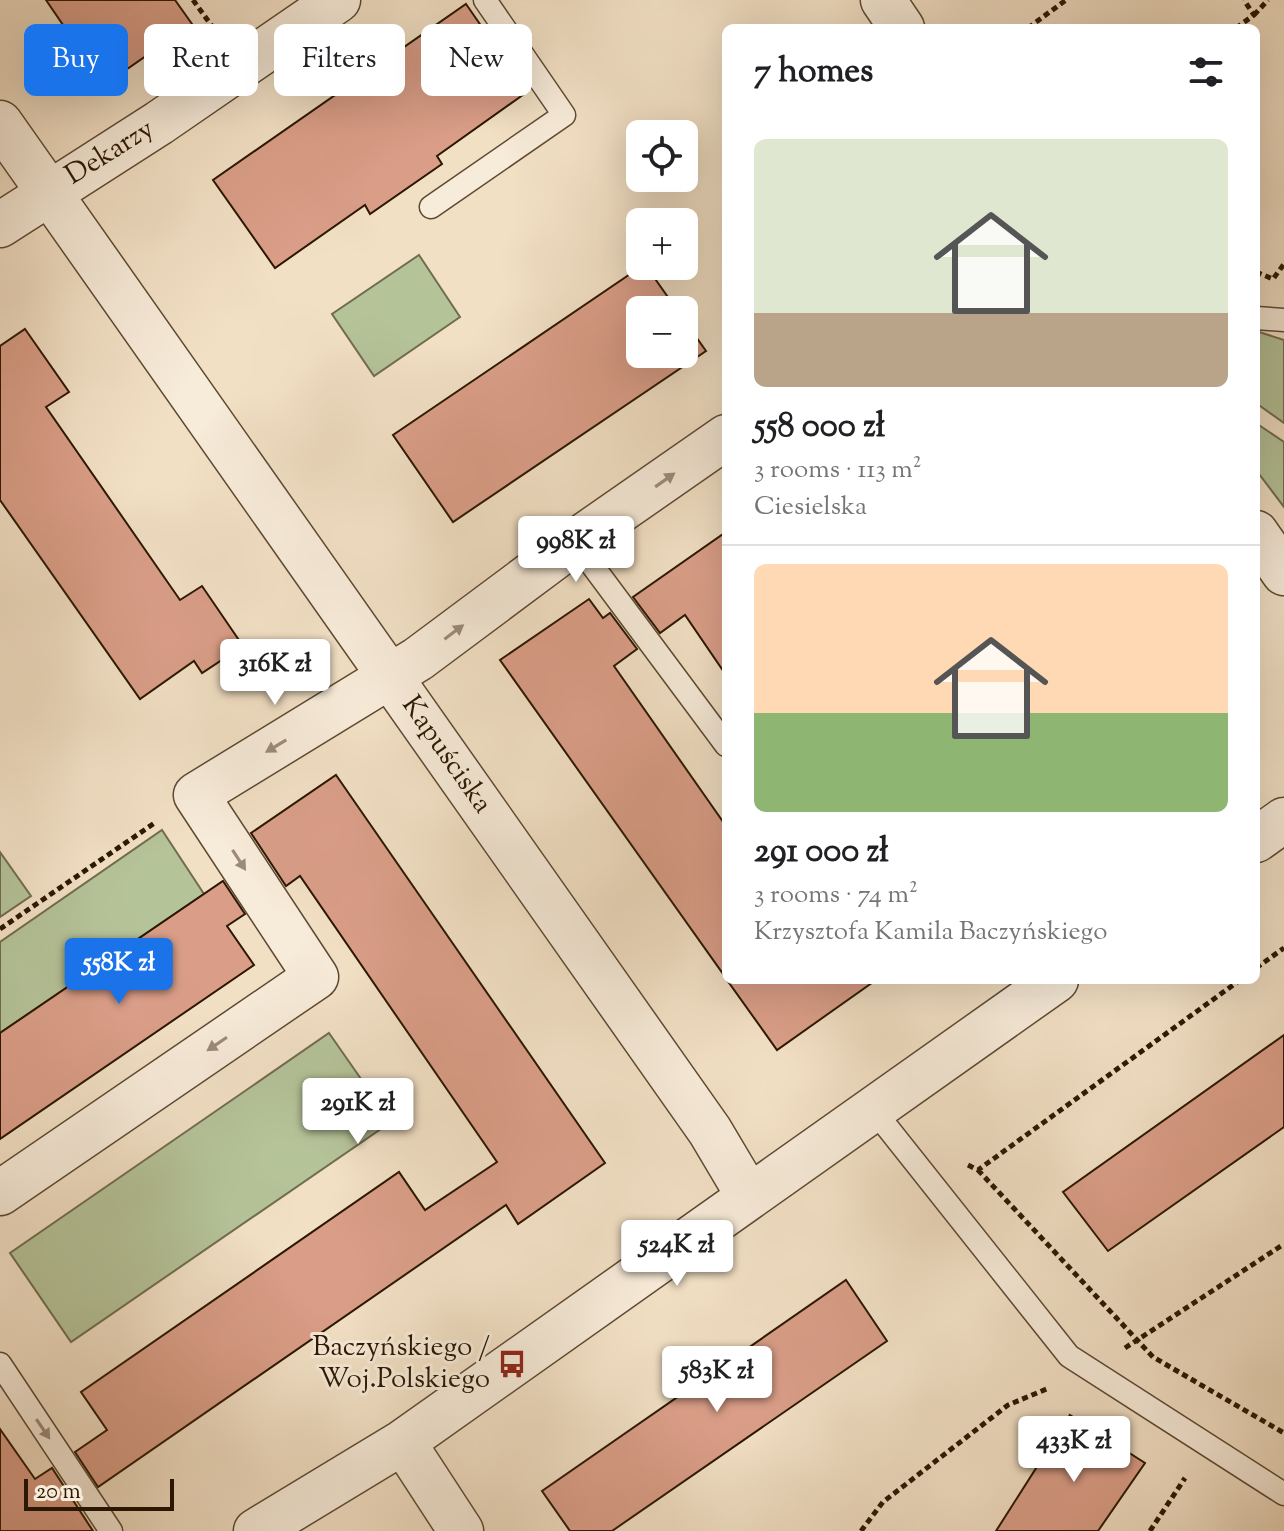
<!DOCTYPE html>
<html lang="en">
<head>
<meta charset="utf-8">
<style>
	:root { --surface:#fff; --page:#f6f6f6; --text:#202124; --muted:#757577; --line:#e0e0e0; --accent:#1a73e8 }
	body { margin:0; font-family:"Sorts Mill Goudy",serif; background:var(--page); color:var(--text); height:100vh; display:flex; flex-direction:column; font-size:30px; white-space:nowrap }
	* { box-sizing:border-box; margin:0 }
	p { font-size:26px; color:var(--muted) }
	.icon { flex:none; width:44px; height:44px; fill:none; stroke:currentColor; stroke-width:2; stroke-linecap:round; stroke-linejoin:round }
	.map { position:relative; flex:1; overflow:hidden }
	.side { position:absolute; left:722px; top:24px; width:538px; height:960px; display:flex; flex-direction:column; background:var(--surface); border-radius:12px; box-shadow:0 8px 32px #0002 }
	.side>* { flex:none }
	.hud { position:absolute; left:24px; top:24px; width:578px; height:72px; display:flex; gap:16px }
	.buttons { position:absolute; left:626px; top:120px; display:grid; gap:16px }
	.buttons a { display:grid; place-items:center; width:72px; height:72px; border-radius:12px; background:var(--surface); box-shadow:0 8px 32px #0002; font-size:40px }
	.scale { position:absolute; left:24px; bottom:20px; width:150px; box-sizing:border-box; padding-left:8px; border:4px solid #2b1702; border-top:0; font-size:22px; line-height:28px; white-space:nowrap; color:#2b1702; -webkit-text-stroke:6px #f7ebd9; paint-order:stroke }
	.price { position:absolute; translate:-50% -68px; padding:0 18px; border-radius:8px; background:#fff; color:#222; font-size:26px; line-height:52px; filter:drop-shadow(0 2px 4px #0008) }
	.price::after { content:''; position:absolute; left:50%; top:48px; width:24px; height:18px; margin-left:-12px; background:inherit; clip-path:polygon(0 0,100% 0,50% 100%) }
	.price.on { background:var(--accent); color:#fff }
	ul { padding:0; list-style:none }
	li { display:grid; align-content:center; gap:16px; height:424px; padding:0 32px }
	li+li { border-top:2px solid var(--line) }
	li span { display:grid; place-items:center; height:248px; border-radius:12px; color:#555 }
	li>.icon { margin-inline-start:auto }
	span .icon { width:144px; height:144px; fill:#fffc; stroke-width:1 }
	li b { font-size:34px }
	h2 { display:flex; justify-content:space-between; align-items:center; height:96px; padding:0 32px; font-size:34px }
	.pill { padding:0 28px; border-radius:12px; background:var(--surface); box-shadow:0 8px 32px #0002; font-size:28px; line-height:72px }
	.pill.on { background:var(--accent); color:#fff }
	.map>svg:first-child { display:block }
	.green { fill:#b5c399; stroke:#706d4e; stroke-width:2 }
	.building { fill:#da9e88; stroke:#2b1702; stroke-width:2 }
	.lines { fill:none; stroke-linecap:round; stroke-linejoin:round }
	.lane-casing { stroke:#5d4933; stroke-width:25 }
	.street-casing { stroke:#5d4933; stroke-width:47 }
	.path { stroke:#2b1702; stroke-width:5; stroke-dasharray:6 4; stroke-linecap:butt }
	.lane { stroke:#f7ebd9; stroke-width:22 }
	.street { stroke:#f7ebd9; stroke-width:44 }
	.oneway { fill:#9b8c78 }
	.labels { text-anchor:middle; dominant-baseline:central; stroke-width:6; stroke-linejoin:round; paint-order:stroke }
	.street-label { font-size:28px; fill:#2b1702; stroke:#f7ebd9 }
	.poi-label { font-size:28px; fill:#2b1702; stroke:#f7ebd9; text-anchor:end }
</style>
</head>
<body>
<div class="map">
<svg width="1284" height="1531" viewBox="0 0 1284 1531">
	<rect width="100%" height="100%" fill="#f2e0c5"/>
	<filter id="stains"><feTurbulence type="fractalNoise" baseFrequency=".0025" numOctaves="4"/><feColorMatrix values="0 0 0 0 .2 0 0 0 0 .09 0 0 0 0 .02 0 0 0 .5 -.17"/></filter>
	<radialGradient id="worn" r=".72"><stop offset=".6" stop-color="#630" stop-opacity="0"/><stop offset="1" stop-color="#630" stop-opacity=".3"/></radialGradient>
	<path class="green" d="M419 255 460 317 374 376 332 314Z
		M1256 331 1284 340V423L1256 403Z
		M1256 423 1284 442V507L1256 470Z
		M162 830 204 894 0 1033V942Z
		M0 852 31 896 0 917Z
		M329 1033 391 1122 71 1342 10 1253Z"/>
	<path class="building" d="M46 0H175L192 24 104 85Z
		M466 4 527 92 437 156 442 164 370 214 365 205 275 268 213 180Z
		M642 266H646L677 310H640V354H684V320L706 351 453 522 393 435Z
		M25 329 69 392 46 407 180 600 202 586 243 646 202 673 194 661 140 699 0 500V346Z
		M726 532V675L685 615 660 633 633 597Z
		M589 599 603 618 610 613 637 649 614 666 726 826V978L500 660Z
		M336 775 605 1163 518 1224 506 1205 98 1487 75 1452 107 1430 81 1392 399 1172 425 1210 497 1162 300 876 286 886 251 833Z
		M223 881 245 914 227 926 254 965 0 1139V1033Z
		M727 980H876L777 1050Z
		M1284 1035V1127L1108 1251 1063 1192Z
		M846 1280 887 1341 612 1531H570L542 1491Z
		M1070 1415 1145 1463 1098 1531H996Z
		M0 1429 35 1479 52 1468 93 1531H0Z"/>
	<g class="lines">
		<defs>
			<path id="lane" d="M431 207 564 115 485 0
				M1256 318 1284 320
				M575 542 726 745
				M872 1108 1069 1356 1284 1494
				M0 1364 111 1531"/>
			<path id="street" d="M883 0 902 28
				M0 123 710 1131 748 1195
				M0 225 159 123 338 0
				M1256 533 1284 573
				M1256 840 1284 820
				M0 1193 316 977 196 795 418 659 575 542 726 437
				M403 1442 461 1531
				M256 1531 403 1442 1056 980"/>
		</defs>
		<use href="#lane" class="lane-casing"/>
		<use href="#street" class="street-casing"/>
		<path class="path" d="M193 0 214 29
			M1254 15 1268 0
			M1028 28 1066 0
			M1236 28 1254 15 1244 0
			M1256 272 1273 279 1284 264
			M0 929 156 822
			M1256 968 1284 948
			M968 1165 978 1170 1240 980
			M978 1170 1153 1357 1284 1433
			M1125 1348 1284 1244
			M861 1531 883 1502 1008 1405 1049 1388
			M1150 1531 1185 1478"/>
		<use href="#lane" class="lane"/>
		<use href="#street" class="street"/>
	</g>
	<defs><path id="oneway-solid" d="M-6-.8H1V-3.2L6.5 0L1 3.2V.8H-6Z" transform="scale(2)"/></defs>
	<g class="oneway">
		<use href="#oneway-solid" transform="translate(665 480) rotate(-35)"/>
		<use href="#oneway-solid" transform="translate(454 632) rotate(-37)"/>
		<use href="#oneway-solid" transform="translate(276 746) rotate(149)"/>
		<use href="#oneway-solid" transform="translate(239 860) rotate(57)"/>
		<use href="#oneway-solid" transform="translate(217 1044) rotate(146)"/>
		<use href="#oneway-solid" transform="translate(43 1429) rotate(56)"/>
	</g>
	<defs>
		<symbol id="bus-bare" viewBox="-9 -9 18 18"><path d="M-5-6H5V4H4V6H2V4H-2V6H-4V4H-5ZM-3.5-4V0h7V-4ZM-3.5 1.2v1.5H-2V1.2ZM2 1.2v1.5H3.5V1.2Z" fill="#8f2418" stroke="#f7ebd9" stroke-width="2.5" paint-order="stroke"/></symbol>
	</defs>
	<g fill-rule="evenodd">
		<use href="#bus-bare" x="492" y="1344" width="40" height="40"/>
	</g>
	<g class="labels">
		<g class="street-label">
			<text transform="translate(110 153) rotate(-32)">Dekarzy</text>
			<text transform="translate(446 755) rotate(55)">Kapuściska</text>
		</g>
		<g class="poi-label">
			<text x="490" y="1348">Baczyńskiego /<tspan x="490" dy="32">Woj.Polskiego</tspan></text>
		</g>
	</g>
	<rect width="100%" height="100%" filter="url(#stains)"/>
	<rect width="100%" height="100%" fill="url(#worn)"/>
</svg>
<div class="buttons">
<a><svg class="icon" aria-label="locate" viewBox="0 0 24 24"><circle cx="12" cy="12" r="6"/><path d="M12 2v4M12 18v4M2 12h4M18 12h4"/></svg></a>
<a>+</a>
<a>−</a>
</div>
<div class="scale">20 m</div>
<b class="price" style="left:576px;top:584px">998K zł</b>
<b class="price" style="left:275px;top:707px">316K zł</b>
<b class="price on" style="left:119px;top:1006px">558K zł</b>
<b class="price" style="left:358px;top:1146px">291K zł</b>
<b class="price" style="left:677px;top:1288px">524K zł</b>
<b class="price" style="left:717px;top:1414px">583K zł</b>
<b class="price" style="left:1074px;top:1484px">433K zł</b>
<div class="hud">
<a class="pill on">Buy</a>
<a class="pill">Rent</a>
<a class="pill">Filters</a>
<a class="pill">New</a>
</div>
<section class="side">
<h2>7 homes<svg class="icon" aria-label="filters" viewBox="0 0 24 24"><path d="M4 7h16M4 17h16"/><circle cx="9" cy="7" r="2"/><circle cx="15" cy="17" r="2"/></svg></h2>
<ul>
<li><span style="background:linear-gradient(#dfe7d0 70%,#b9a48a 0)"><svg class="icon" aria-label="home" viewBox="0 0 24 24"><path d="M3 11l9-7 9 7M6 9v11h12V9"/></svg></span><div><b>558 000 zł</b><p>3 rooms · 113 m²</p><p>Ciesielska</p></div></li>
<li><span style="background:linear-gradient(#ffd9b3 60%,#8fb573 0)"><svg class="icon" aria-label="home" viewBox="0 0 24 24"><path d="M3 11l9-7 9 7M6 9v11h12V9"/></svg></span><div><b>291 000 zł</b><p>3 rooms · 74 m²</p><p>Krzysztofa Kamila Baczyńskiego</p></div></li>
</ul>
</section>
</div>
</body>
</html>
